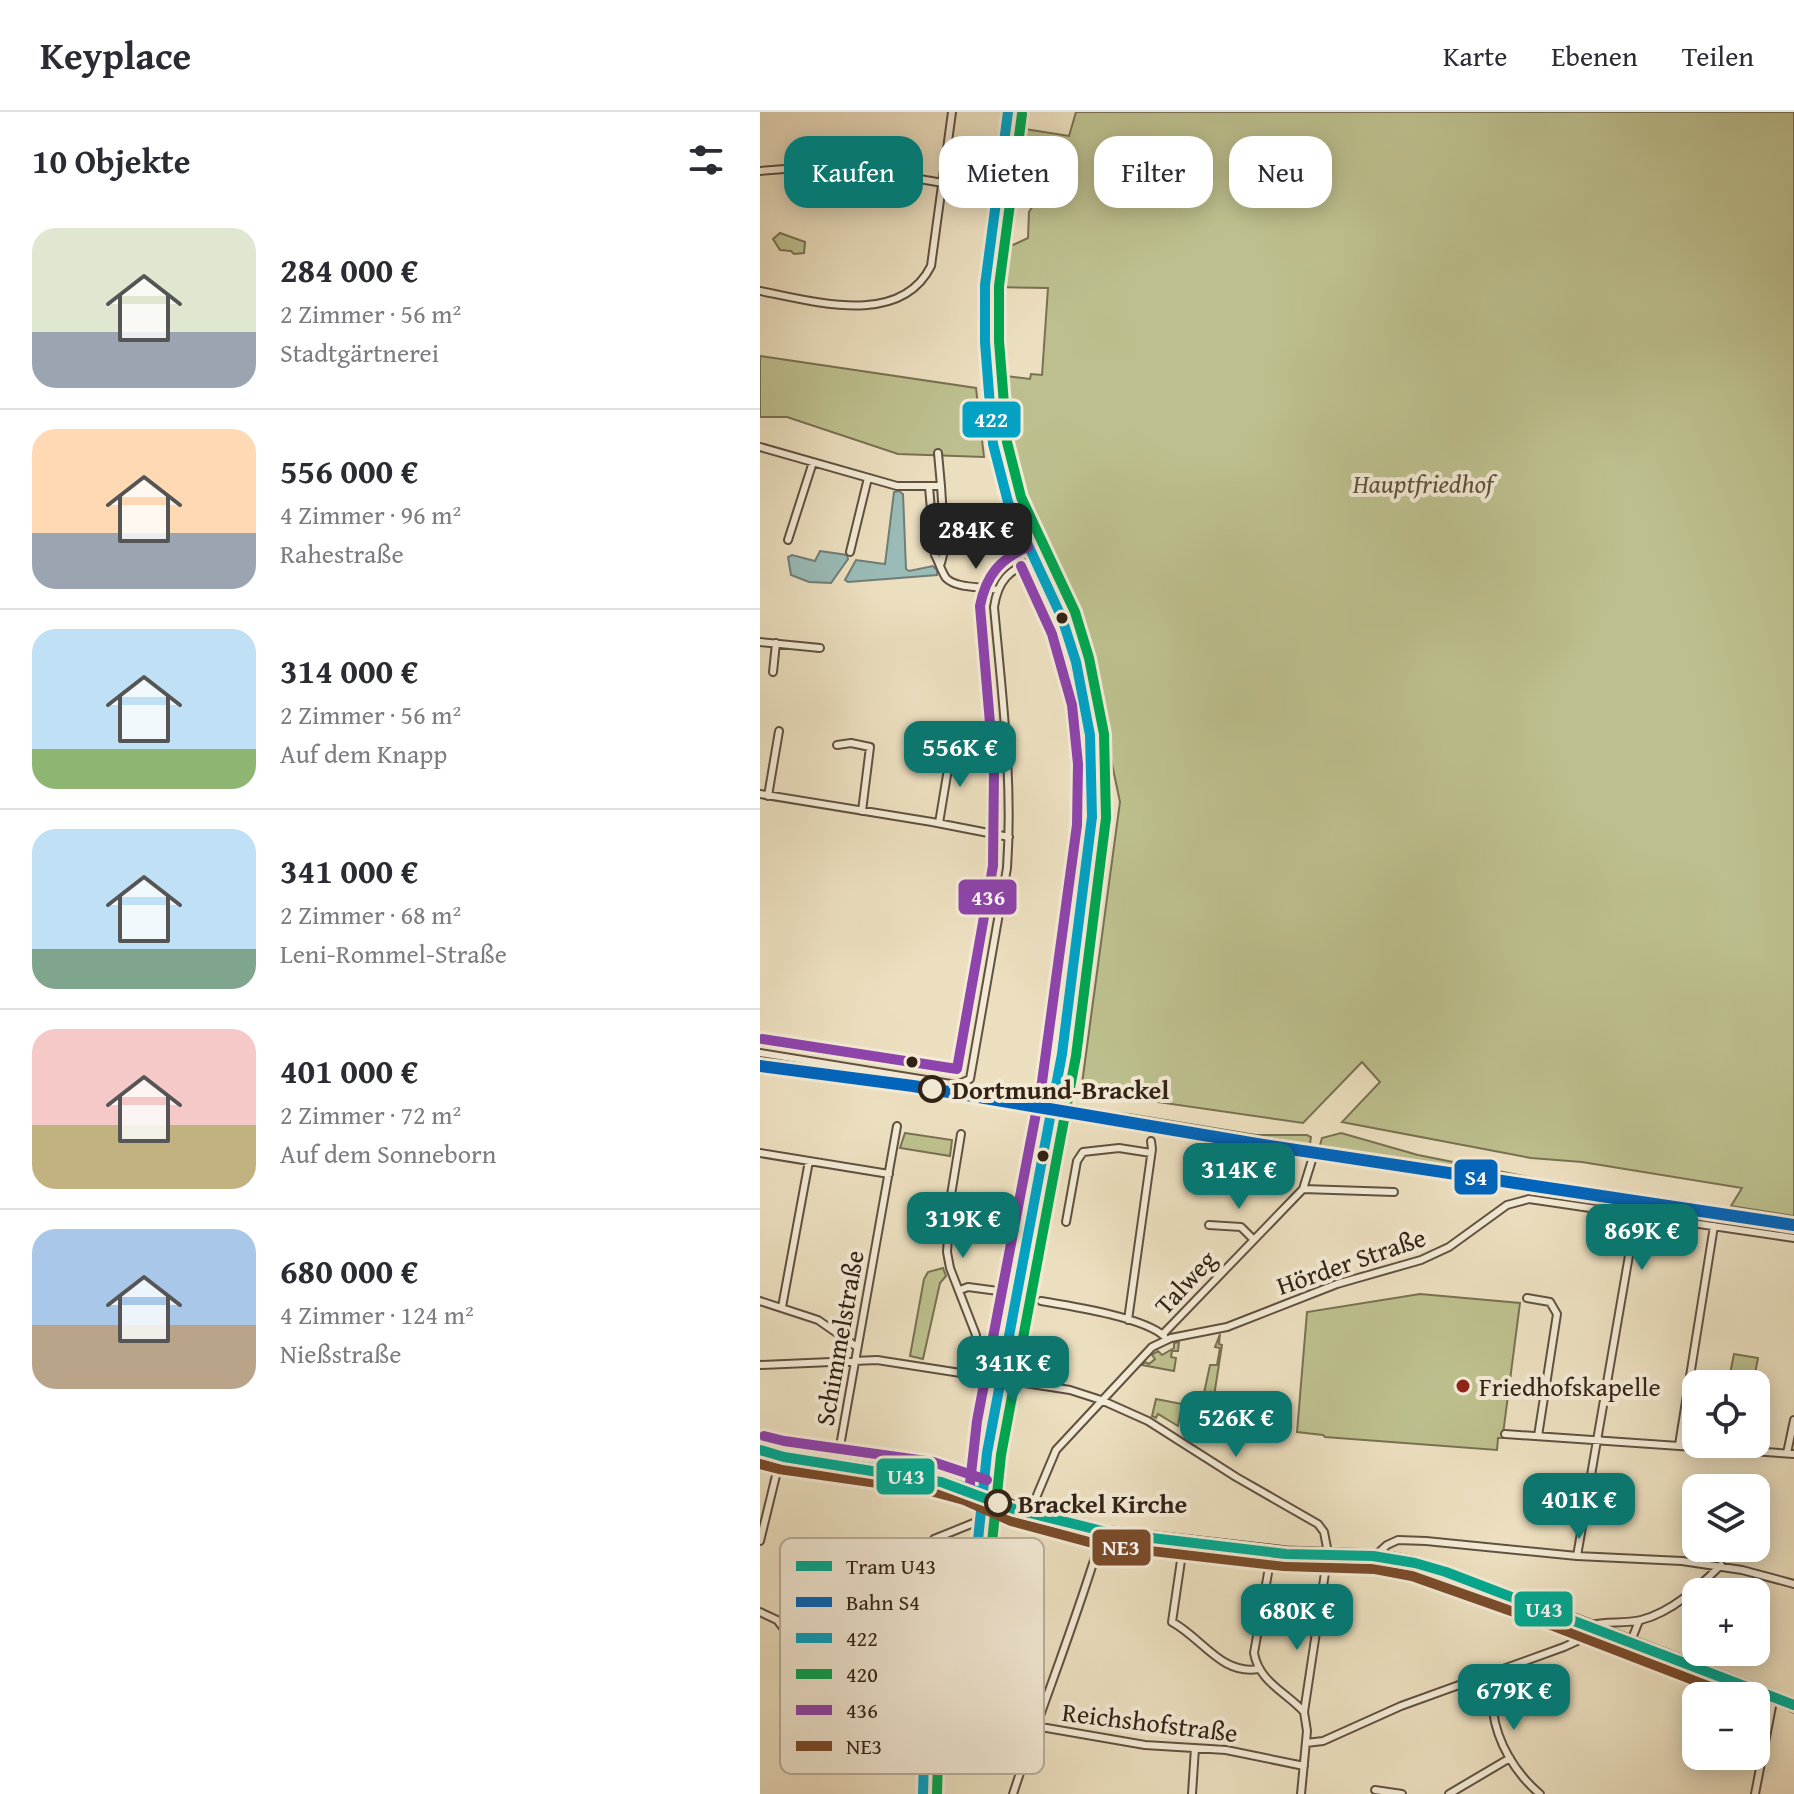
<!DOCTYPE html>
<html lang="de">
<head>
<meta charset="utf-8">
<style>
	:root { --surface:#fff; --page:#f2f2f3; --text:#2b2b33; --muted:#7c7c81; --line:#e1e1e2; --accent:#0f766e }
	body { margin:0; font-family:"Gentium Book Plus",serif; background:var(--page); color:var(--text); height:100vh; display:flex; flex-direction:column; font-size:30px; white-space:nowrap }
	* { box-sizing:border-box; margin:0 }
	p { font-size:26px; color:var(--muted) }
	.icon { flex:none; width:44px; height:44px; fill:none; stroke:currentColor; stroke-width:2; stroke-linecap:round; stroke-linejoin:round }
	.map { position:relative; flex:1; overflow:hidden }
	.drawer { display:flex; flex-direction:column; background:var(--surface); width:760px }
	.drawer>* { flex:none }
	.guide { position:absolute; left:24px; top:24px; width:760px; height:72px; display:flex; gap:16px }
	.tools { position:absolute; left:922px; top:1258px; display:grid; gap:16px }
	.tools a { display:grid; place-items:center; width:88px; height:88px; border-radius:16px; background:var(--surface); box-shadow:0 4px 20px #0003; font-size:40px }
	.price { position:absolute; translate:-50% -68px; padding:0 18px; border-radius:16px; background:var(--accent); color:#fff; font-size:26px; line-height:52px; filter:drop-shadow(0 2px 4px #0008) }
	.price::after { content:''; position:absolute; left:50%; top:48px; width:24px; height:18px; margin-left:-12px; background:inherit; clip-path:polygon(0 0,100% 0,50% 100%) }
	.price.on { background:#222; color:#fff }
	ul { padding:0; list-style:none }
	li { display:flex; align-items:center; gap:24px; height:200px; padding:0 32px }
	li+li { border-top:2px solid var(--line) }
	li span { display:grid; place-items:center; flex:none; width:224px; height:160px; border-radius:24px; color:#555 }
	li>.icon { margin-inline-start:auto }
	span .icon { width:96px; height:96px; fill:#fffc; stroke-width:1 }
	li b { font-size:34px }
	h2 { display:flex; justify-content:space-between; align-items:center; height:96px; padding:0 32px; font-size:34px }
	.chip { padding:0 28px; border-radius:24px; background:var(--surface); box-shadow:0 4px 20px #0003; font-size:28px; line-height:72px }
	.chip.on { background:var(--accent); color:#fff }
	header { display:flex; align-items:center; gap:48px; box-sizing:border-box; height:112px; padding:0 40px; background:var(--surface); border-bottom:2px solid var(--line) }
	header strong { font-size:38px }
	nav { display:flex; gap:44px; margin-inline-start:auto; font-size:28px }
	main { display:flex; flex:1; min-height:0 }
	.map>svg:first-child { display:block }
	.green { fill:#bdc08e; stroke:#787152; stroke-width:2; fill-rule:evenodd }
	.water { fill:#9abcb8; stroke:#707e77; stroke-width:2 }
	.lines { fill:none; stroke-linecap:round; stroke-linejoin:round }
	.street-casing { stroke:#605140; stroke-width:10 }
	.secondary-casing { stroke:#322216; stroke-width:13 }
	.street { stroke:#f3ead5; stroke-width:6 }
	.secondary { stroke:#f3ead5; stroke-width:9 }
	.bus-1-casing { stroke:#f3ead5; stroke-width:16 }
	.bus-2-casing { stroke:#f3ead5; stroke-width:16 }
	.bus-3-casing { stroke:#f3ead5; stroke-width:16 }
	.bus-4-casing { stroke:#f3ead5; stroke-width:16 }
	.bus-1 { stroke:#02a2c5; stroke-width:10 }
	.bus-2 { stroke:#00a651; stroke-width:10 }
	.bus-3 { stroke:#8e44ad; stroke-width:10 }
	.bus-4 { stroke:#7a4b2a; stroke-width:10 }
	.rail-1-casing { stroke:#f3ead5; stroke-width:18 }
	.rail-1 { stroke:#0065bd; stroke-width:12 }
	.tram-1-casing { stroke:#f3ead5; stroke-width:16 }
	.tram-1 { stroke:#00a991; stroke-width:10 }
	.bus-dot { fill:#322216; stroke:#f3ead5; stroke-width:3 }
	.stop-dot { fill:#f3ead5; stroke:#322216; stroke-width:4 }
	.poi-dot { fill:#8f2418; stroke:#f3ead5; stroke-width:3 }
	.labels { text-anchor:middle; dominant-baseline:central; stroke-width:8; stroke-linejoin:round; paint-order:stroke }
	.park-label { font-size:26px; font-style:italic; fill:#5c513a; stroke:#f3ead5 }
	.stop-label { font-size:26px; font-weight:bold; fill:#322216; stroke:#f3ead5; text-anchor:start }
	.street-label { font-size:26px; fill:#322216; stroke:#f3ead5 }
	.poi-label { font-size:26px; fill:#322216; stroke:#f3ead5; text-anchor:start }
	.key { fill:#f3ead5; stroke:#b9ae9c; stroke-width:2 }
	.key-label { font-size:22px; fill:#322216 }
	.line-badge { stroke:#f3ead5; stroke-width:3 }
	.badge-label { font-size:22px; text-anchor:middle; font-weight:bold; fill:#fff }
</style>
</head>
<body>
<header>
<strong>Keyplace</strong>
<nav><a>Karte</a><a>Ebenen</a><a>Teilen</a></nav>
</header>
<main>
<section class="drawer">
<h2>10 Objekte<svg class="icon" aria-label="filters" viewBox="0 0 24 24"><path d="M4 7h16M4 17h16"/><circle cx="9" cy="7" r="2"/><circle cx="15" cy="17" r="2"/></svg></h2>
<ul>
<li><span style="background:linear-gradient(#dfe7d0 65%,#9aa5b1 0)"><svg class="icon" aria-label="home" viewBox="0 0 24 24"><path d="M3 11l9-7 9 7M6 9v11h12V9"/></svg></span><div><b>284 000 €</b><p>2 Zimmer · 56 m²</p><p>Stadtgärtnerei</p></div></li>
<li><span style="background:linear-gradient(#ffd9b3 65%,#9aa5b1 0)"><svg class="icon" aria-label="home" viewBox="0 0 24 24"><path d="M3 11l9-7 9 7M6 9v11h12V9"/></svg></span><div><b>556 000 €</b><p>4 Zimmer · 96 m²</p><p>Rahestraße</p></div></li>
<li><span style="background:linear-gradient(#bfe0f5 75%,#8fb573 0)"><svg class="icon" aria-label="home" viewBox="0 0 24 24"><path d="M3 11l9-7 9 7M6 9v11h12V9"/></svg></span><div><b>314 000 €</b><p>2 Zimmer · 56 m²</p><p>Auf dem Knapp</p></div></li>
<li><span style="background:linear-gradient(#bfe0f5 75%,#7fa58c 0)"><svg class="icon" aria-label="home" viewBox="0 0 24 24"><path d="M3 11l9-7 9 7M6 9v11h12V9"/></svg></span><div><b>341 000 €</b><p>2 Zimmer · 68 m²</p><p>Leni-Rommel-Straße</p></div></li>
<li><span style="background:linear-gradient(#f6c9c9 60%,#c2b280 0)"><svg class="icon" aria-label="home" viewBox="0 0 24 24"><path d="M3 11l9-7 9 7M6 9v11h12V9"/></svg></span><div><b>401 000 €</b><p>2 Zimmer · 72 m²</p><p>Auf dem Sonneborn</p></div></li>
<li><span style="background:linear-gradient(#a9c7e8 60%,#b9a48a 0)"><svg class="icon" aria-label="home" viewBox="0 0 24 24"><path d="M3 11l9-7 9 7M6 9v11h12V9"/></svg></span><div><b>680 000 €</b><p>4 Zimmer · 124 m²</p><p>Nießstraße</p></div></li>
</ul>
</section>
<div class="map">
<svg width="1034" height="1682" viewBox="0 0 1034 1682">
	<rect width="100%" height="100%" fill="#ecdfbf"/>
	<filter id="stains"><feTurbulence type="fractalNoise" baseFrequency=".0025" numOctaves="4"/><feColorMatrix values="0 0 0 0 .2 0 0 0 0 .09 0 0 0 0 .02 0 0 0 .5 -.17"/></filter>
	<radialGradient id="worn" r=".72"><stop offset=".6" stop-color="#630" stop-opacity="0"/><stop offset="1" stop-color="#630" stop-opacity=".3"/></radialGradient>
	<path class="green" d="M316 0H1034V1104L971 1094 982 1076 822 1050 771 1046 582 1010 620 970 602 950 543 1011 321 979 360 690 339 590 314 500 258 379 237 263 270 267 271 262 282 263 288 176 234 175 258 16 309 24ZM260 58 277 60 278 78 276 89 269 100 268 126 253 133 250 131C249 114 252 72 260 58Z
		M20 121 45 130 44 141 34 142 31 139 20 138 13 127Z
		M0 244 216 276 224 345 138 342 27 305H0Z
		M312 998 369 1002 496 1023H547L551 1025 549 1038Z
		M145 1021 192 1028 190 1044 140 1036Z
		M581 1021 658 1043 773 1066 986 1099 988 1105 558 1040 562 1026Z
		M183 1156 186 1164 180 1171 163 1247 150 1244 164 1167 168 1160Z
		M660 1182 760 1191 743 1322V1326H738L737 1338 565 1325 563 1323 537 1320 547 1200Z
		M460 1222 459 1232 462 1233 452 1297 441 1295 450 1253H457L460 1236 455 1235Z
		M419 1230 418 1239H412L411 1245 416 1246 414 1259 382 1253 385 1250 389 1252 395 1247 392 1243 398 1239 402 1243 414 1236V1231Z
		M974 1242 998 1246 993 1272H968Z
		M396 1287 422 1292 418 1314 398 1302 396 1306 392 1304Z"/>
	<path class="water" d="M139 379 143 382 146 457 149 459 173 454 177 458V463L88 470 85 468 96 448 125 452 134 380Z
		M60 439 87 443 88 447 71 471 49 470 31 463 28 445 32 443 55 449Z"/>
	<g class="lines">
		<defs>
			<path id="street" d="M0 59 77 53 183 71
				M0 179C53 189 140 216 171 154L192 0
				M0 335 137 374H181L185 435 181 451
				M178 341 181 374
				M169 375 175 443C179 450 181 459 186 466 197 477 223 474 237 478
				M28 428 53 350
				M90 440 108 366
				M0 530 60 536
				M13 560 16 531
				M77 633 91 631 110 635 102 699
				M0 682 172 710 249 725
				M8 684 19 619
				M179 711 191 639
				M0 941 197 973 210 967 247 756C253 668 242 582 234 495 238 468 249 458 274 448
				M201 1022 191 1083 187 1140 190 1156 216 1223 208 1262
				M0 1041 129 1062
				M543 1077 634 1080
				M306 1110 317 1049 323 1040 359 1036 391 1041
				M449 1113 481 1115 493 1127
				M200 1178 208 1175 238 1179
				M767 1186 790 1190 797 1202 778 1324
				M0 1189 58 1208 97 1235
				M281 1189C310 1194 383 1205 404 1224
				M22 1195 49 1049
				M368 1208 392 1037 391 1029
				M403 1222 543 1077 552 1048
				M0 1253 117 1248 310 1278 341 1288 388 1309 476 1365 558 1412 564 1420 568 1441 544 1600
				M745 1322 1034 1342
				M919 1333 954 1114
				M1027 1341 1034 1308
				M77 1351 137 1014
				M275 1388 296 1338 392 1235 411 1226 467 1215 577 1172 661 1148 689 1135 747 1093 769 1087 1034 1126
				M424 1428 412 1510C442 1526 461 1563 498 1557
				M0 1429 21 1343
				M512 1438 494 1541C499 1570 526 1580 544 1600L547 1619 541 1682
				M616 1443 627 1433 638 1428 666 1429 817 1444 922 1449 982 1458 1034 1472
				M817 1444 876 1103
				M131 1476 144 1451 164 1442 174 1427 221 1408
				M0 1500 17 1508 27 1521 36 1550V1570L45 1584 69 1593 108 1598 169 1630
				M871 1529 879 1509
				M732 1561C735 1574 732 1586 733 1599 737 1631 756 1662 780 1682
				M235 1593 275 1614 385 1633 466 1638 544 1654
				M546 1631 563 1629 641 1594 804 1535 826 1525 830 1513C847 1509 865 1512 881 1508 912 1500 939 1475 961 1453
				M615 1678 642 1682
				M253 1682C282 1593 317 1508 343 1419
				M432 1682 435 1636
				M689 1682 750 1646
				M995 1682 1014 1584"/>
			<path id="secondary" d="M0 1337 21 1343 170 1364 209 1375 255 1395 343 1419 526 1440 616 1443 656 1450 796 1500 1014 1584 1034 1595
				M163 1682 164 1644 188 1574 215 1457 227 1341 302 942 332 705 330 623 316 550 302 506 248 390 233 332 225 230V173L248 0"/>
		</defs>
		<use href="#street" class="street-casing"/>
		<use href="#secondary" class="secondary-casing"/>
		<use href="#street" class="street"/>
		<use href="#secondary" class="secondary"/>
		<defs>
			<path id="bus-1" d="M0 1337 21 1343 170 1364 223 1381
				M163 1682 164 1644 188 1574 215 1457 227 1341 302 942 332 705 330 623 316 550 302 506 248 390 233 332 225 230V173L248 0"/>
			<path id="bus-2" d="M177 1682 178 1647 202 1577 229 1460 241 1343 316 944 346 706 344 622 329 546 315 500 261 385 247 330 239 229V174L262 2"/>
			<path id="bus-3" d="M2 927 197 957 233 754 234 658 220 494C226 463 240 447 268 435
				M4 1324 24 1329 173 1350 227 1368
				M209 1380 217 1309 282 970 317 713 318 652 312 593 292 522 261 454"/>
			<path id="bus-4" d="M0 1352 19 1357 167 1378 204 1388 251 1409 340 1433 524 1454 615 1457 652 1464 791 1513 975 1584"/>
		</defs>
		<use href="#bus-1" class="bus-1-casing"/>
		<use href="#bus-2" class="bus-2-casing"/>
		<use href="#bus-3" class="bus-3-casing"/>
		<use href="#bus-4" class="bus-4-casing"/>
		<use href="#bus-1" class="bus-1"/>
		<use href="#bus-2" class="bus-2"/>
		<use href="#bus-3" class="bus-3"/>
		<use href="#bus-4" class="bus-4"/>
		<defs>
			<path id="rail-1" d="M0 954 153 974 503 1033 1034 1113"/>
		</defs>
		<use href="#rail-1" class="rail-1-casing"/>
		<use href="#rail-1" class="rail-1"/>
		<defs>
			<path id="tram-1" d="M0 1338 24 1345 181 1370 254 1397 350 1421 526 1442 613 1444 655 1451 686 1460 1034 1593"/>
		</defs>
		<use href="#tram-1" class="tram-1-casing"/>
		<use href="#tram-1" class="tram-1"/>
	</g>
	<g class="bus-dot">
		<circle cx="302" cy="506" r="7"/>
		<circle cx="152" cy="950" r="7"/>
		<circle cx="283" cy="1044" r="7"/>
	</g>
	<g class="stop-dot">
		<circle cx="172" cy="977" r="12"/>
		<circle cx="238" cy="1391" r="12"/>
	</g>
	<circle class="poi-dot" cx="703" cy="1274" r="8"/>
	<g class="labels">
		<g class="park-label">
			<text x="663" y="371">Hauptfriedhof</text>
		</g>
		<g class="stop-label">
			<text x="192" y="977">Dortmund-Brackel</text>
			<text x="258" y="1391">Brackel Kirche</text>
		</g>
		<g class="street-label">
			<text transform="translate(591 1149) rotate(-19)">Hörder Straße</text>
			<text transform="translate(425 1170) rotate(-47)">Talweg</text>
			<text transform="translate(79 1226) rotate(-80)">Schimmelstraße</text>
			<text transform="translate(390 1610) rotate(7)">Reichshofstraße</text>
		</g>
		<g class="poi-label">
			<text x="719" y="1274">Friedhofskapelle</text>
		</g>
	</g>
	<rect x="20" y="1426" width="264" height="236" rx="12" class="key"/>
	<rect x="36" y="1449" width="36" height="10" fill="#00a991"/>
	<rect x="36" y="1485" width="36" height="10" fill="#0065bd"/>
	<rect x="36" y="1521" width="36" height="10" fill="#02a2c5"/>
	<rect x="36" y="1557" width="36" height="10" fill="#00a651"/>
	<rect x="36" y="1593" width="36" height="10" fill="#8e44ad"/>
	<rect x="36" y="1629" width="36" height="10" fill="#7a4b2a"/>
	<g class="key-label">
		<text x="86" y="1462">Tram U43</text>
		<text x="86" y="1498">Bahn S4</text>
		<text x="86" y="1534">422</text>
		<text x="86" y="1570">420</text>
		<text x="86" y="1606">436</text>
		<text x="86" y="1642">NE3</text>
	</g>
	<g class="line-badge">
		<rect x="201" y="288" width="61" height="39" rx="8" fill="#02a2c5"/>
		<rect x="197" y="766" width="61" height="38" rx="8" fill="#8e44ad"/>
		<rect x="693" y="1046" width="46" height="38" rx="8" fill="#0065bd"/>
		<rect x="115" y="1345" width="61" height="39" rx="8" fill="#00a991"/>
		<rect x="331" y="1416" width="61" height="39" rx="8" fill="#7a4b2a"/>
		<rect x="753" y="1478" width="61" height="38" rx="8" fill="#00a991"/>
	</g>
	<g class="badge-label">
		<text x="231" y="315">422</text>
		<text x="228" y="793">436</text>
		<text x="716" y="1073">S4</text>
		<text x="146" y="1372">U43</text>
		<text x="361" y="1443">NE3</text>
		<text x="784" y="1505">U43</text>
	</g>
	<rect width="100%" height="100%" filter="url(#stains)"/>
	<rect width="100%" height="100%" fill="url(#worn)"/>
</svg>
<div class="tools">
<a><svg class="icon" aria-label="locate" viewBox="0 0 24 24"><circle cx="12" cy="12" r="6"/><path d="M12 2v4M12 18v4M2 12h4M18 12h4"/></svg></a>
<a><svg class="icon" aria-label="layers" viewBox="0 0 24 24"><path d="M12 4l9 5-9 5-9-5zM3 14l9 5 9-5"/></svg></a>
<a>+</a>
<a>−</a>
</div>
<b class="price on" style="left:216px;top:459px">284K €</b>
<b class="price" style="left:200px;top:677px">556K €</b>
<b class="price" style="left:479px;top:1099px">314K €</b>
<b class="price" style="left:203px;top:1148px">319K €</b>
<b class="price" style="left:882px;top:1160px">869K €</b>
<b class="price" style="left:253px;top:1292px">341K €</b>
<b class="price" style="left:476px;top:1347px">526K €</b>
<b class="price" style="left:819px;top:1429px">401K €</b>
<b class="price" style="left:537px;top:1540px">680K €</b>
<b class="price" style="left:754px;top:1620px">679K €</b>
<div class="guide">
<a class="chip on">Kaufen</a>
<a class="chip">Mieten</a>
<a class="chip">Filter</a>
<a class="chip">Neu</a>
</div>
</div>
</main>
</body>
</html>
